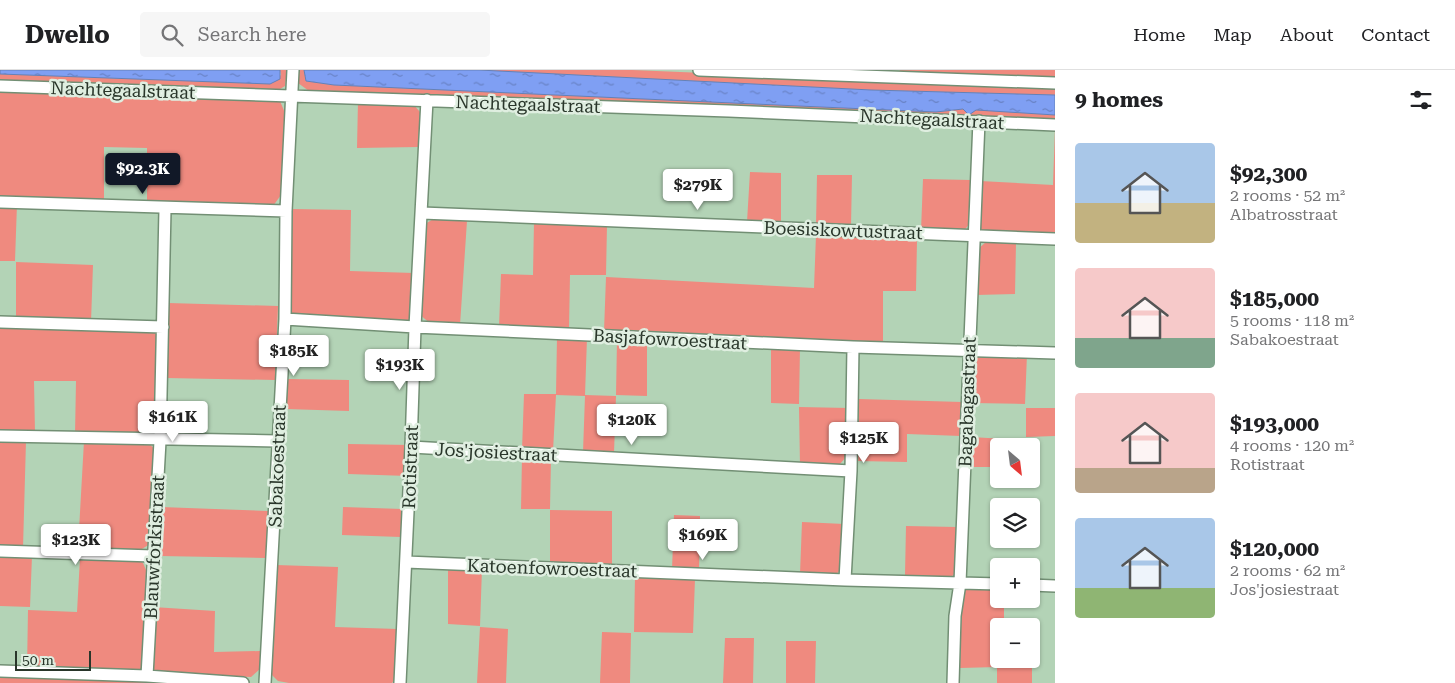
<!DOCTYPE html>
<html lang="en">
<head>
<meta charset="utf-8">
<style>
	:root { --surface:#fff; --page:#f6f6f6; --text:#202124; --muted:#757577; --line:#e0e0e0; --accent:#111827 }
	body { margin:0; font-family:"Roboto Serif",serif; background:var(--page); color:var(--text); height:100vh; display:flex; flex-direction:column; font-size:19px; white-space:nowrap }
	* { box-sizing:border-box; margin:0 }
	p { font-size:16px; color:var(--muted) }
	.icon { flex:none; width:28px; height:28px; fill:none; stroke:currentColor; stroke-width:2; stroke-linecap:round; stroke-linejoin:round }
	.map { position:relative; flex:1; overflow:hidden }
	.sheet { display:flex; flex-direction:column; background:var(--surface); width:400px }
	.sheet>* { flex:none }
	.needle { width:32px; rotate:152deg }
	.tools { position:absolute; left:990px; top:368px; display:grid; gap:10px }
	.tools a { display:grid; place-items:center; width:50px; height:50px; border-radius:5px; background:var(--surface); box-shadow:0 1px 4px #0004; font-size:25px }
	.scale { position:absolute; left:15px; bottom:12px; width:76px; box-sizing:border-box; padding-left:5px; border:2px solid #29362a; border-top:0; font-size:14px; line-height:18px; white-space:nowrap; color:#29362a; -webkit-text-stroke:4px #dfeee0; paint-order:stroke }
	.price { position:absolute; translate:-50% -42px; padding:0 11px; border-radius:5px; background:#fff; color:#222; font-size:16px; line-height:32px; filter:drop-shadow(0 1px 2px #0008) }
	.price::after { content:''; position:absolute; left:50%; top:30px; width:15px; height:11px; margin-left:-8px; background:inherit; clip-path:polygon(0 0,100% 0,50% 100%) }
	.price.selected { background:var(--accent); color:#fff }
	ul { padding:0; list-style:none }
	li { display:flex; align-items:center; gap:15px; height:125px; padding:0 20px }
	li span { display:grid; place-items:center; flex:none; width:140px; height:100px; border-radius:5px; color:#555 }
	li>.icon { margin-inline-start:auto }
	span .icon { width:60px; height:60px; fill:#fffc; stroke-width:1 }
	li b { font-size:21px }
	h2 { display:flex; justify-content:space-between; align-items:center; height:60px; padding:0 20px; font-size:21px }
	header { display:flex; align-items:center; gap:30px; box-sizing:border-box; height:70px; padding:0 25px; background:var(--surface); border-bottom:1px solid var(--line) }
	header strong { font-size:24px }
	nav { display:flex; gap:28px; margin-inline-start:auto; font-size:18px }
	.search { width:350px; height:45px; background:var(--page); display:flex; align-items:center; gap:12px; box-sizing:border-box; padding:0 18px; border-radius:5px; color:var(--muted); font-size:19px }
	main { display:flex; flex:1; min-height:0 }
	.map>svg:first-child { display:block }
	.grass { fill:#ef8a7f }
	.water { fill:url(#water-ripples); stroke:#6580b7 }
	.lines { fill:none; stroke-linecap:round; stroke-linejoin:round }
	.minor-casing { stroke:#728f74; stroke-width:14 }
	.minor { stroke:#fff; stroke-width:11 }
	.labels { text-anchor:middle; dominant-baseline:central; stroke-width:5; stroke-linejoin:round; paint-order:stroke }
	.street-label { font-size:18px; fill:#29362a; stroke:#dfeee0 }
</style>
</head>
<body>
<header>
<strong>Dwello</strong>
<div class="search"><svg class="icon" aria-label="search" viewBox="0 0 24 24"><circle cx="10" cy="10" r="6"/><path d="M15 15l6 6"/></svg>Search here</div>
<nav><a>Home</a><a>Map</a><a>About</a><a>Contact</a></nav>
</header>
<main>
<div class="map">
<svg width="1055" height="613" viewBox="0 0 1055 613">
	<defs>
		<pattern id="water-ripples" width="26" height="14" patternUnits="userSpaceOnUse" patternTransform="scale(1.25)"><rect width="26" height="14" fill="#7f9ff3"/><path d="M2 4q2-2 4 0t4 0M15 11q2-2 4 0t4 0" fill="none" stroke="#6882c5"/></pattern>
	</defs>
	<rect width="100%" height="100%" fill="#b3d3b6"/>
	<path class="grass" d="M280 0H287L285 16 275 22 0 13V4L270 14 281 5Z
		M296 0H304L306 11 334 15 821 37 936 42 963 39 1055 45V52L309 21 298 13Z
		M479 0H632L1055 18V25L871 20Z
		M899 0H1055V8L905 4Z
		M0 19 280 31 285 43 281 125 273 136 147 135V78L104 77V131L0 128Z
		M358 31 413 34 420 42 418 77 357 78Z
		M1055 59V166L984 163 980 159V111L1053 115Z
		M750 102 781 103V152H747Z
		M817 105H852L851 156 816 155Z
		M923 109 971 110 970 153 963 162 921 161Z
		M0 134H17L15 191H0Z
		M292 139 351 140 350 201 414 203 410 250 405 252 295 247 290 243 286 233Z
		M435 148 467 151 460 255 431 254 419 244 425 154Z
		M534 152 607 155 606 205H570L569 259 499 257 501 204 533 205Z
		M816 165 917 171 916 221H883V275L604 261 606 207 814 218Z
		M986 172 1016 173 1015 224 976 225 978 179Z
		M16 192 93 195 91 252 16 249Z
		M168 233 278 236 275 310 166 308Z
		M0 257 153 261 157 265 155 363 151 365H75L76 311H34L35 363 0 362Z
		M557 267 587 268 585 325 616 326 614 383 583 382 585 326 556 325 553 381 522 380 524 324H556Z
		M617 270 647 272V326L616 325Z
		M771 276 800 278 799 334 771 333Z
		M1027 284 1025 334 973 333 976 286Z
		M287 309 349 310V341L286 339Z
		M859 329 962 332 961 366 907 364V392L858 391Z
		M799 337 849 338 847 386 839 395 800 396Z
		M1026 338H1055V366L1026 367Z
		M971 367 1022 370V376H999V397H969Z
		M0 370 26 371 23 478 0 477Z
		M84 371 148 373 156 380 150 474 137 482 78 478Z
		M348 374 410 375 408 406 348 404Z
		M522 387 551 388 550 439H521Z
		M161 437 268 441 266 488 160 486Z
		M343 437 402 439 401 467 342 465Z
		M550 440 612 441V494L550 492Z
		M674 445 700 446 699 501 672 500Z
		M802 452 844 454 841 500 836 504H800Z
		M906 456 957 457 955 504 949 508 905 505Z
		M0 485 32 486 30 537 0 536Z
		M80 488 138 490 143 493 146 500 143 597 137 603 27 599 28 540 77 542Z
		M276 495 338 497 335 557 398 559 395 609 392 613H289L278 611 271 604Z
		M448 497 482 498 480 556 448 554Z
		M635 506 695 509 693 563 634 562Z
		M971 515 999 517V529H1004V556H999V589H1031L1032 578V613H997V597L960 598 962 525 964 520Z
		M153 537 215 541 214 582 260 581V599L251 607 158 603 152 598Z
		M480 557 508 559 506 613H477Z
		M602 562 631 563 630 613H600Z
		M725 568H754L753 613H723Z
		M786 571H816L815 613H786Z
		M0 606 210 613H0Z"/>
	<path class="water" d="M0 0H280V9L270 14 0 4Z
		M304 0H479L871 20 1055 25V45L976 40 969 45 963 39 936 42 821 37 334 15 306 11Z"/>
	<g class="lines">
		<defs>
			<path id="minor" d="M699 0 1055 13
				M0 16 729 41 1055 55
				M0 132 286 141
				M422 143 1055 169
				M285 249 415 257 853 277 1055 283
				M0 252 163 257
				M0 366 277 371
				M411 377 851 401
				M0 481 153 486
				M406 492 845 510 999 514
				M845 510 851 401 853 277
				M1031 515 1055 516
				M0 601 147 606 243 613
				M147 606 160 371 165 139
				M265 613 285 249 286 141 293 0
				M400 613 411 377 415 257 427 30
				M953 613 955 546 960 513 979 51"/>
		</defs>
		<use href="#minor" class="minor-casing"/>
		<use href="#minor" class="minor"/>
	</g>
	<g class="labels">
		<g class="street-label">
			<text transform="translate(123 20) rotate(2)">Nachtegaalstraat</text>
			<text transform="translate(528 34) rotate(2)">Nachtegaalstraat</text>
			<text transform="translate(932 49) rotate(3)">Nachtegaalstraat</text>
			<text transform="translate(843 160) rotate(2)">Boesiskowtustraat</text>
			<text transform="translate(670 269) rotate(3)">Basjafowroestraat</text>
			<text transform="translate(967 332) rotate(-88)">Bagabagastraat</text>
			<text transform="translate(496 382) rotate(3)">Jos'josiestraat</text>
			<text transform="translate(277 396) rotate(-88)">Sabakoestraat</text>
			<text transform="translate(410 397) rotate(-88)">Rotistraat</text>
			<text transform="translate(154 477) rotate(-87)">Blauwforkistraat</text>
			<text transform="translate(552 498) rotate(2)">Katoenfowroestraat</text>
		</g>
	</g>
</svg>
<div class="tools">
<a><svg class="needle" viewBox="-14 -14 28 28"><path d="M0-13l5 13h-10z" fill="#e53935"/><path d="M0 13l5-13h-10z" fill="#757577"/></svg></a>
<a><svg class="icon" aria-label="layers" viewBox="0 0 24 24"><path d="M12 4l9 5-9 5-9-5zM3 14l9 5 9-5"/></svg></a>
<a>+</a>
<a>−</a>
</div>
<div class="scale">50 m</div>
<b class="price selected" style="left:143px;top:125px">$92.3K</b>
<b class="price" style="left:698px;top:141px">$279K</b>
<b class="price" style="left:294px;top:307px">$185K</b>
<b class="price" style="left:400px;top:321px">$193K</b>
<b class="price" style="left:173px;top:373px">$161K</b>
<b class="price" style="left:632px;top:376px">$120K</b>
<b class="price" style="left:864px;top:394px">$125K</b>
<b class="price" style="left:703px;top:491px">$169K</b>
<b class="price" style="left:76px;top:496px">$123K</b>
</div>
<section class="sheet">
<h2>9 homes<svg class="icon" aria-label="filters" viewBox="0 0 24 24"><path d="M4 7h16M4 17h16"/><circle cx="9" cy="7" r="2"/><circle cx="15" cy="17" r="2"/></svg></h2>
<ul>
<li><span style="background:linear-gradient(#a9c7e8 60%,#c2b280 0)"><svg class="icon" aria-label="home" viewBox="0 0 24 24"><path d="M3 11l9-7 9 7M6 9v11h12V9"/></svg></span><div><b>$92,300</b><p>2 rooms · 52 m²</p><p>Albatrosstraat</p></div></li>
<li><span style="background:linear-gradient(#f6c9c9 70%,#7fa58c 0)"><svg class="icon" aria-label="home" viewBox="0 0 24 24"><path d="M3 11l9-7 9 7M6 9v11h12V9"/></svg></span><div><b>$185,000</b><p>5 rooms · 118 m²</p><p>Sabakoestraat</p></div></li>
<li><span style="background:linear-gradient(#f6c9c9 75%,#b9a48a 0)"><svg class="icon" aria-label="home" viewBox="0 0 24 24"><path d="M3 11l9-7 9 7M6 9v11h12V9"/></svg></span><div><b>$193,000</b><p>4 rooms · 120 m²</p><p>Rotistraat</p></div></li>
<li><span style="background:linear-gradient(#a9c7e8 70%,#8fb573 0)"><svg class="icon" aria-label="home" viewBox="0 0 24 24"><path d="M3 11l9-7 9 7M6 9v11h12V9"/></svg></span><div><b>$120,000</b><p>2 rooms · 62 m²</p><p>Jos'josiestraat</p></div></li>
</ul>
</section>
</main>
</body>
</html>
